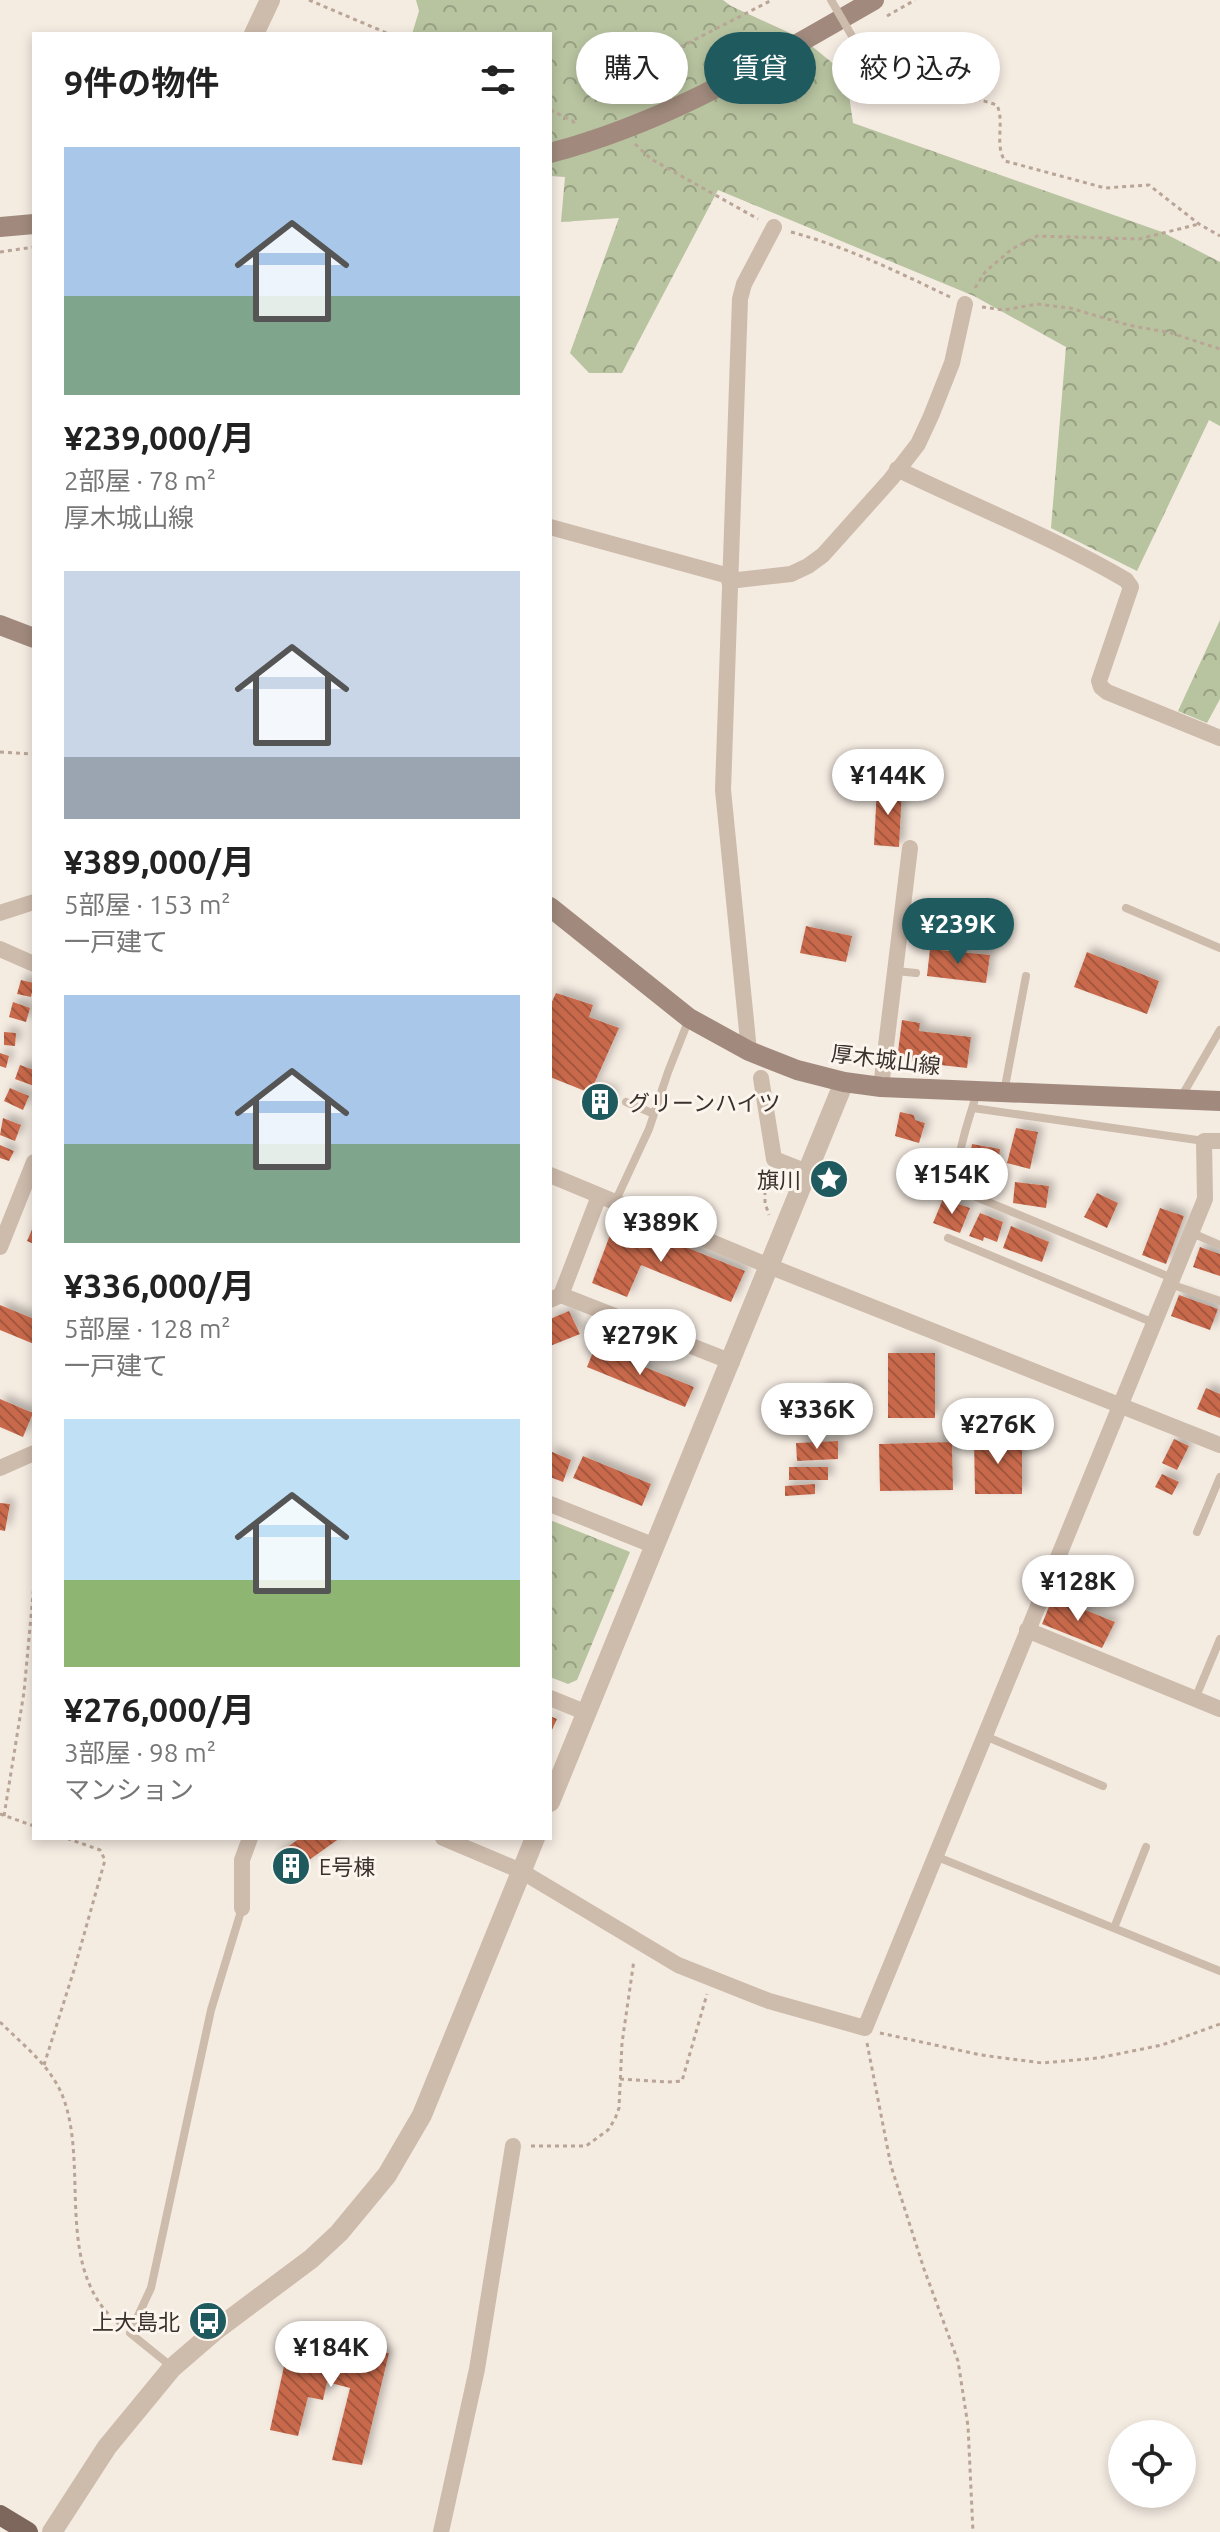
<!DOCTYPE html>
<html lang="ja">
<head>
<meta charset="utf-8">
<style>
	:root { --surface:#fff; --page:#f2f2f2; --text:#222; --muted:#767676; --accent:#1f5a5e }
	body { margin:0; font-family:Ubuntu,"Noto Sans JP",sans-serif; background:var(--page); color:var(--text); height:100vh; display:flex; flex-direction:column; font-size:30px; white-space:nowrap }
	* { box-sizing:border-box; margin:0 }
	p { font-size:26px; color:var(--muted) }
	.icon { flex:none; width:44px; height:44px; fill:none; stroke:currentColor; stroke-width:2; stroke-linecap:round; stroke-linejoin:round }
	.map { position:relative; flex:1; overflow:hidden }
	.details { position:absolute; left:32px; top:32px; width:520px; height:1808px; display:flex; flex-direction:column; background:var(--surface); border-radius:0px; box-shadow:0 4px 12px #0003 }
	.details>* { flex:none }
	.top-card { position:absolute; left:576px; top:32px; width:524px; height:72px; display:flex; gap:16px }
	.tools { position:absolute; left:1108px; top:2420px; display:grid; gap:16px }
	.tools a { display:grid; place-items:center; width:88px; height:88px; border-radius:50%; background:var(--surface); box-shadow:0 4px 12px #0003; font-size:40px }
	.price { position:absolute; translate:-50% -68px; padding:0 18px; border-radius:28px; background:#fff; color:#222; font-size:26px; line-height:52px; filter:drop-shadow(0 2px 4px #0008) }
	.price::after { content:''; position:absolute; left:50%; top:48px; width:24px; height:18px; margin-left:-12px; background:inherit; clip-path:polygon(0 0,100% 0,50% 100%) }
	.price.selected { background:var(--accent); color:#fff }
	ul { padding:0; list-style:none }
	li { display:grid; align-content:center; gap:16px; height:424px; padding:0 32px }
	li span { display:grid; place-items:center; height:248px; border-radius:0px; color:#555 }
	li>.icon { margin-inline-start:auto }
	span .icon { width:144px; height:144px; fill:#fffc; stroke-width:1 }
	li b { font-size:34px }
	h2 { display:flex; justify-content:space-between; align-items:center; height:96px; padding:0 32px; font-size:34px }
	.tag { padding:0 28px; border-radius:36px; background:var(--surface); box-shadow:0 4px 12px #0003; font-size:28px; line-height:72px }
	.tag.selected { background:var(--accent); color:#fff }
	.map>svg:first-child { display:block }
	.forest { fill:url(#forest-crowns) }
	.building { fill:url(#building-back-hatch); filter:url(#shadow) }
	.lines { fill:none; stroke-linecap:round; stroke-linejoin:round }
	.path { stroke:#b9a596; stroke-width:3; stroke-dasharray:4 4; stroke-linecap:butt }
	.service { stroke:#cdbbac; stroke-width:8 }
	.minor { stroke:#cdbbac; stroke-width:16 }
	.tertiary { stroke:#cdbbac; stroke-width:20 }
	.secondary { stroke:#a18a7d; stroke-width:20 }
	.primary { stroke:#7d675c; stroke-width:20 }
	.service-bridge { stroke:#cdbbac; stroke-width:8 }
	.labels { text-anchor:middle; dominant-baseline:central; stroke-width:6; stroke-linejoin:round; paint-order:stroke }
	.street-label { font-size:22px; fill:#3b302b; stroke:#fbf5ee }
	.poi-label { font-size:22px; fill:#3b302b; stroke:#fbf5ee; text-anchor:start }
</style>
</head>
<body>
<div class="map">
<svg width="1220" height="2532" viewBox="0 0 1220 2532">
	<defs>
		<pattern id="forest-crowns" width="20" height="18" patternUnits="userSpaceOnUse" patternTransform="scale(2)"><rect width="20" height="18" fill="#b8c4a0"/><path d="M2 6a3 3 0 1 1 6 0M12 15a3 3 0 1 1 6 0" fill="none" stroke="#97a083"/></pattern>
		<pattern id="building-back-hatch" width="6" height="6" patternUnits="userSpaceOnUse" patternTransform="scale(2)"><rect width="6" height="6" fill="#c8694b"/><path d="M-1 5l2 2M0 0l6 6M5-1l2 2" fill="none" stroke="#a4573f"/></pattern>
		<filter id="shadow"><feDropShadow dx="5" dy="-5" stdDeviation="4" flood-color="#0004"/></filter>
	</defs>
	<rect width="100%" height="100%" fill="#f4ebe1"/>
	<path class="forest" d="M416 0H723L731 6 803 39 846 74 853 123 1162 232 1220 262V426L1209 420 1137 571 1051 528 1066 347 974 296 718 190 622 373H589L570 353 619 218 561 222 565 177 550 176V34H412L419 11Z
		M1220 620V699L1207 723 1178 711Z
		M550 1520 630 1552 577 1680 568 1684 550 1677Z"/>
	<path class="building" d="M877 788 902 789 899 847 874 845Z
		M806 926 852 936 846 962 800 953Z
		M930 949 990 955 986 983 927 976Z
		M1087 952 1159 981 1147 1014 1074 987Z
		M21 980 34 983 31 997 17 994Z
		M556 993 593 1005 589 1017 619 1028 590 1093 550 1077V1006Z
		M13 1002 30 1008 26 1022 9 1017Z
		M902 1020 920 1023 919 1031 971 1037 967 1068 897 1060Z
		M4 1032 16 1033 15 1046 4 1045Z
		M0 1053 9 1056 6 1068 0 1066Z
		M20 1065 34 1070V1086L15 1079Z
		M597 1086 614 1093 602 1118 586 1112Z
		M10 1088 29 1096 23 1110 4 1101Z
		M900 1112 914 1115 915 1120 925 1123 919 1143 895 1136Z
		M3 1118 21 1125 15 1141 0 1135Z
		M1016 1128 1038 1132 1030 1169 1007 1163Z
		M972 1144 1000 1149 998 1166 969 1161Z
		M0 1145 14 1151 9 1161 0 1158Z
		M1015 1182 1049 1186 1046 1208 1013 1203Z
		M1097 1193 1118 1203 1107 1228 1084 1217Z
		M943 1199 970 1208 960 1233 933 1223Z
		M1160 1208 1184 1216 1166 1264 1142 1255Z
		M980 1213 1003 1222 997 1242 984 1237 983 1241 969 1236Z
		M616 1219 745 1271 731 1302 641 1265 627 1297 592 1283Z
		M34 1225V1244L27 1241Z
		M1011 1226 1049 1242 1042 1262 1003 1248Z
		M1200 1247 1220 1254V1276L1193 1267Z
		M1179 1295 1218 1309 1210 1330 1171 1316Z
		M0 1305 34 1319V1344L0 1330Z
		M569 1311 580 1334 550 1346V1319Z
		M595 1347 694 1387 685 1407 587 1367Z
		M888 1353H935V1418H888Z
		M821 1387 860 1388 859 1427 821 1426Z
		M1206 1388 1220 1394V1418L1197 1409Z
		M0 1399 33 1413 23 1437 0 1427Z
		M974 1438H1022V1494H975Z
		M1174 1439 1189 1446 1177 1470 1162 1463Z
		M838 1441V1459L797 1461 796 1443Z
		M952 1442 953 1490 880 1491 879 1444Z
		M550 1451 571 1460 563 1482 550 1477Z
		M583 1456 651 1484 642 1506 573 1478Z
		M789 1467H828V1480H789Z
		M1162 1474 1179 1482 1172 1495 1155 1487Z
		M815 1484V1494L785 1496V1486Z
		M0 1503 10 1504 5 1531 0 1530Z
		M1053 1597 1115 1622 1102 1648 1042 1624Z
		M550 1716 557 1719 550 1734Z
		M300 1838H340L288 1875 275 1856Z
		M292 2330 389 2353 362 2465 332 2460 350 2388 327 2382 323 2400 308 2397 298 2436 270 2430Z"/>
	<g class="lines">
		<path class="path" d="M309 0 389 34
			M887 16 915 0
			M659 58 772 0
			M870 64 873 67 997 105C1005 123 994 144 1005 161L1105 188 1149 185 1199 224 1220 236
			M550 110 573 121 576 126
			M635 144 651 159 758 219
			M791 232C847 247 898 272 950 297
			M0 252 34 247
			M975 288 985 272 1012 249 1037 236 1139 239 1199 224
			M982 307 1004 310 1037 304 1070 308 1128 325 1171 333 1220 349
			M0 752 34 754
			M765 1175V1203L769 1215
			M0 1814 34 1826
			M4 1816 24 1692 34 1584
			M0 2022C23 2045 51 2066 63 2097 90 2168 52 2270 120 2325
			M880 2033 981 2055 1042 2063 1098 2058 1162 2045 1220 2024
			M867 2043 891 2166 924 2269 958 2361 968 2426 973 2532
			M44 2065 74 1970 105 1860 100 1850 66 1838
			M620 2079 667 2082 682 2081 707 1994
			M531 2146H586L608 2130 615 2119 619 2108 622 2043 634 1960"/>
		<path class="service" d="M1126 908 1220 948
			M896 971 916 973
			M977 1092C971 1115 947 1174 964 1192L1172 1278
			M1004 1092 1026 976
			M1180 1099 1220 1030
			M626 1102 654 1114
			M973 1108 1204 1141
			M615 1202 649 1129 668 1072 689 1019
			M1192 1233 1220 1245
			M948 1238 1154 1323
			M1170 1284 1220 1301
			M1197 1532 1220 1477
			M1195 1699 1220 1639
			M985 1736 1103 1786
			M935 1856 1220 1971
			M1114 1928 1146 1847
			M172 2367 130 2333 151 2288 211 2010 242 1908"/>
		<path class="minor" d="M897 469C973 506 1053 537 1126 580L1131 587 1099 681 1101 687 1107 692 1220 738
			M550 527 729 576
			M729 581 791 574 808 566 823 555 891 479 918 444 931 416 952 363 965 304
			M0 913 34 902
			M0 949 34 964
			M749 1051 723 790 740 299 744 284 774 227
			M761 1078 774 1159 807 1172
			M881 1087 910 848
			M550 1175 769 1266 1220 1445
			M0 1247 34 1162
			M561 1295 732 1362
			M550 1300 561 1295 599 1196
			M0 1468 34 1453
			M550 1504 655 1546
			M1027 1630 1220 1709
			M550 1698 587 1713
			M443 1838 521 1871 678 1965 769 2001 865 2028 1205 1199 1204 1141H1220
			M242 1908V1860L250 1838
			M441 2532 477 2369 513 2146"/>
		<path class="tertiary" d="M254 34 270 0
			M550 1802 844 1082
			M52 2532 107 2447 172 2368 216 2330 311 2259 339 2233 387 2175 422 2115 535 1838"/>
		<path class="secondary" d="M550 153C671 121 767 61 874 0
			M0 227 34 224
			M0 625 34 638
			M550 907 689 1018 749 1051 797 1070 844 1082 881 1087 1220 1101"/>
		<path class="primary" d="M0 2515 28 2532"/>
		<path class="service-bridge" d="M831 0 863 55"/>
	</g>
	<defs>
		<symbol id="building-disc" viewBox="-11 -11 22 22"><circle r="9.5" fill="#1f5a5e" stroke="#fbf5ee"/><path d="M-4-6H4V6H1V3H-1V6H-4ZM-2.5-4.3h1.7v1.8h-1.7ZM.8-4.3h1.7v1.8H.8ZM-2.5-1h1.7V.8h-1.7ZM.8-1h1.7V.8H.8Z" fill="#fff"/></symbol>
		<symbol id="sight-disc" viewBox="-11 -11 22 22"><circle r="9.5" fill="#1f5a5e" stroke="#fbf5ee"/><path d="M0-6L1.8-2.2L6-1.7L2.9 1.2L3.7 5.4L0 3.3L-3.7 5.4L-2.9 1.2L-6-1.7L-1.8-2.2Z" fill="#fff"/></symbol>
		<symbol id="bus-disc" viewBox="-11 -11 22 22"><circle r="9.5" fill="#1f5a5e" stroke="#fbf5ee"/><path d="M-5-6H5V4H4V6H2V4H-2V6H-4V4H-5ZM-3.5-4V0h7V-4ZM-3.5 1.2v1.5H-2V1.2ZM2 1.2v1.5H3.5V1.2Z" fill="#fff"/></symbol>
	</defs>
	<g fill-rule="evenodd">
		<use href="#building-disc" x="578" y="1080" width="44" height="44"/>
		<use href="#sight-disc" x="807" y="1157" width="44" height="44"/>
		<use href="#building-disc" x="269" y="1844" width="44" height="44"/>
		<use href="#bus-disc" x="186" y="2299" width="44" height="44"/>
	</g>
	<g class="labels">
		<g class="street-label">
			<text transform="translate(886 1059) rotate(7)">厚木城山線</text>
		</g>
		<g class="poi-label">
			<text x="628" y="1102">グリーンハイツ</text>
			<text x="801" y="1179" text-anchor="end">旗川</text>
			<text x="319" y="1866">E号棟</text>
			<text x="180" y="2321" text-anchor="end">上大島北</text>
		</g>
	</g>
</svg>
<div class="tools">
<a><svg class="icon" aria-label="locate" viewBox="0 0 24 24"><circle cx="12" cy="12" r="6"/><path d="M12 2v4M12 18v4M2 12h4M18 12h4"/></svg></a>
</div>
<b class="price" style="left:888px;top:817px">¥144K</b>
<b class="price selected" style="left:958px;top:966px">¥239K</b>
<b class="price" style="left:952px;top:1216px">¥154K</b>
<b class="price" style="left:661px;top:1264px">¥389K</b>
<b class="price" style="left:640px;top:1377px">¥279K</b>
<b class="price" style="left:817px;top:1451px">¥336K</b>
<b class="price" style="left:998px;top:1466px">¥276K</b>
<b class="price" style="left:1078px;top:1623px">¥128K</b>
<b class="price" style="left:331px;top:2389px">¥184K</b>
<div class="top-card">
<a class="tag">購入</a>
<a class="tag selected">賃貸</a>
<a class="tag">絞り込み</a>
</div>
<section class="details">
<h2>9件の物件<svg class="icon" aria-label="filters" viewBox="0 0 24 24"><path d="M4 7h16M4 17h16"/><circle cx="9" cy="7" r="2"/><circle cx="15" cy="17" r="2"/></svg></h2>
<ul>
<li><span style="background:linear-gradient(#a9c7e8 60%,#7fa58c 0)"><svg class="icon" aria-label="home" viewBox="0 0 24 24"><path d="M3 11l9-7 9 7M6 9v11h12V9"/></svg></span><div><b>¥239,000/月</b><p>2部屋 · 78 m²</p><p>厚木城山線</p></div></li>
<li><span style="background:linear-gradient(#c9d6e8 75%,#9aa5b1 0)"><svg class="icon" aria-label="home" viewBox="0 0 24 24"><path d="M3 11l9-7 9 7M6 9v11h12V9"/></svg></span><div><b>¥389,000/月</b><p>5部屋 · 153 m²</p><p>一戸建て</p></div></li>
<li><span style="background:linear-gradient(#a9c7e8 60%,#7fa58c 0)"><svg class="icon" aria-label="home" viewBox="0 0 24 24"><path d="M3 11l9-7 9 7M6 9v11h12V9"/></svg></span><div><b>¥336,000/月</b><p>5部屋 · 128 m²</p><p>一戸建て</p></div></li>
<li><span style="background:linear-gradient(#bfe0f5 65%,#8fb573 0)"><svg class="icon" aria-label="home" viewBox="0 0 24 24"><path d="M3 11l9-7 9 7M6 9v11h12V9"/></svg></span><div><b>¥276,000/月</b><p>3部屋 · 98 m²</p><p>マンション</p></div></li>
</ul>
</section>
</div>
</body>
</html>
